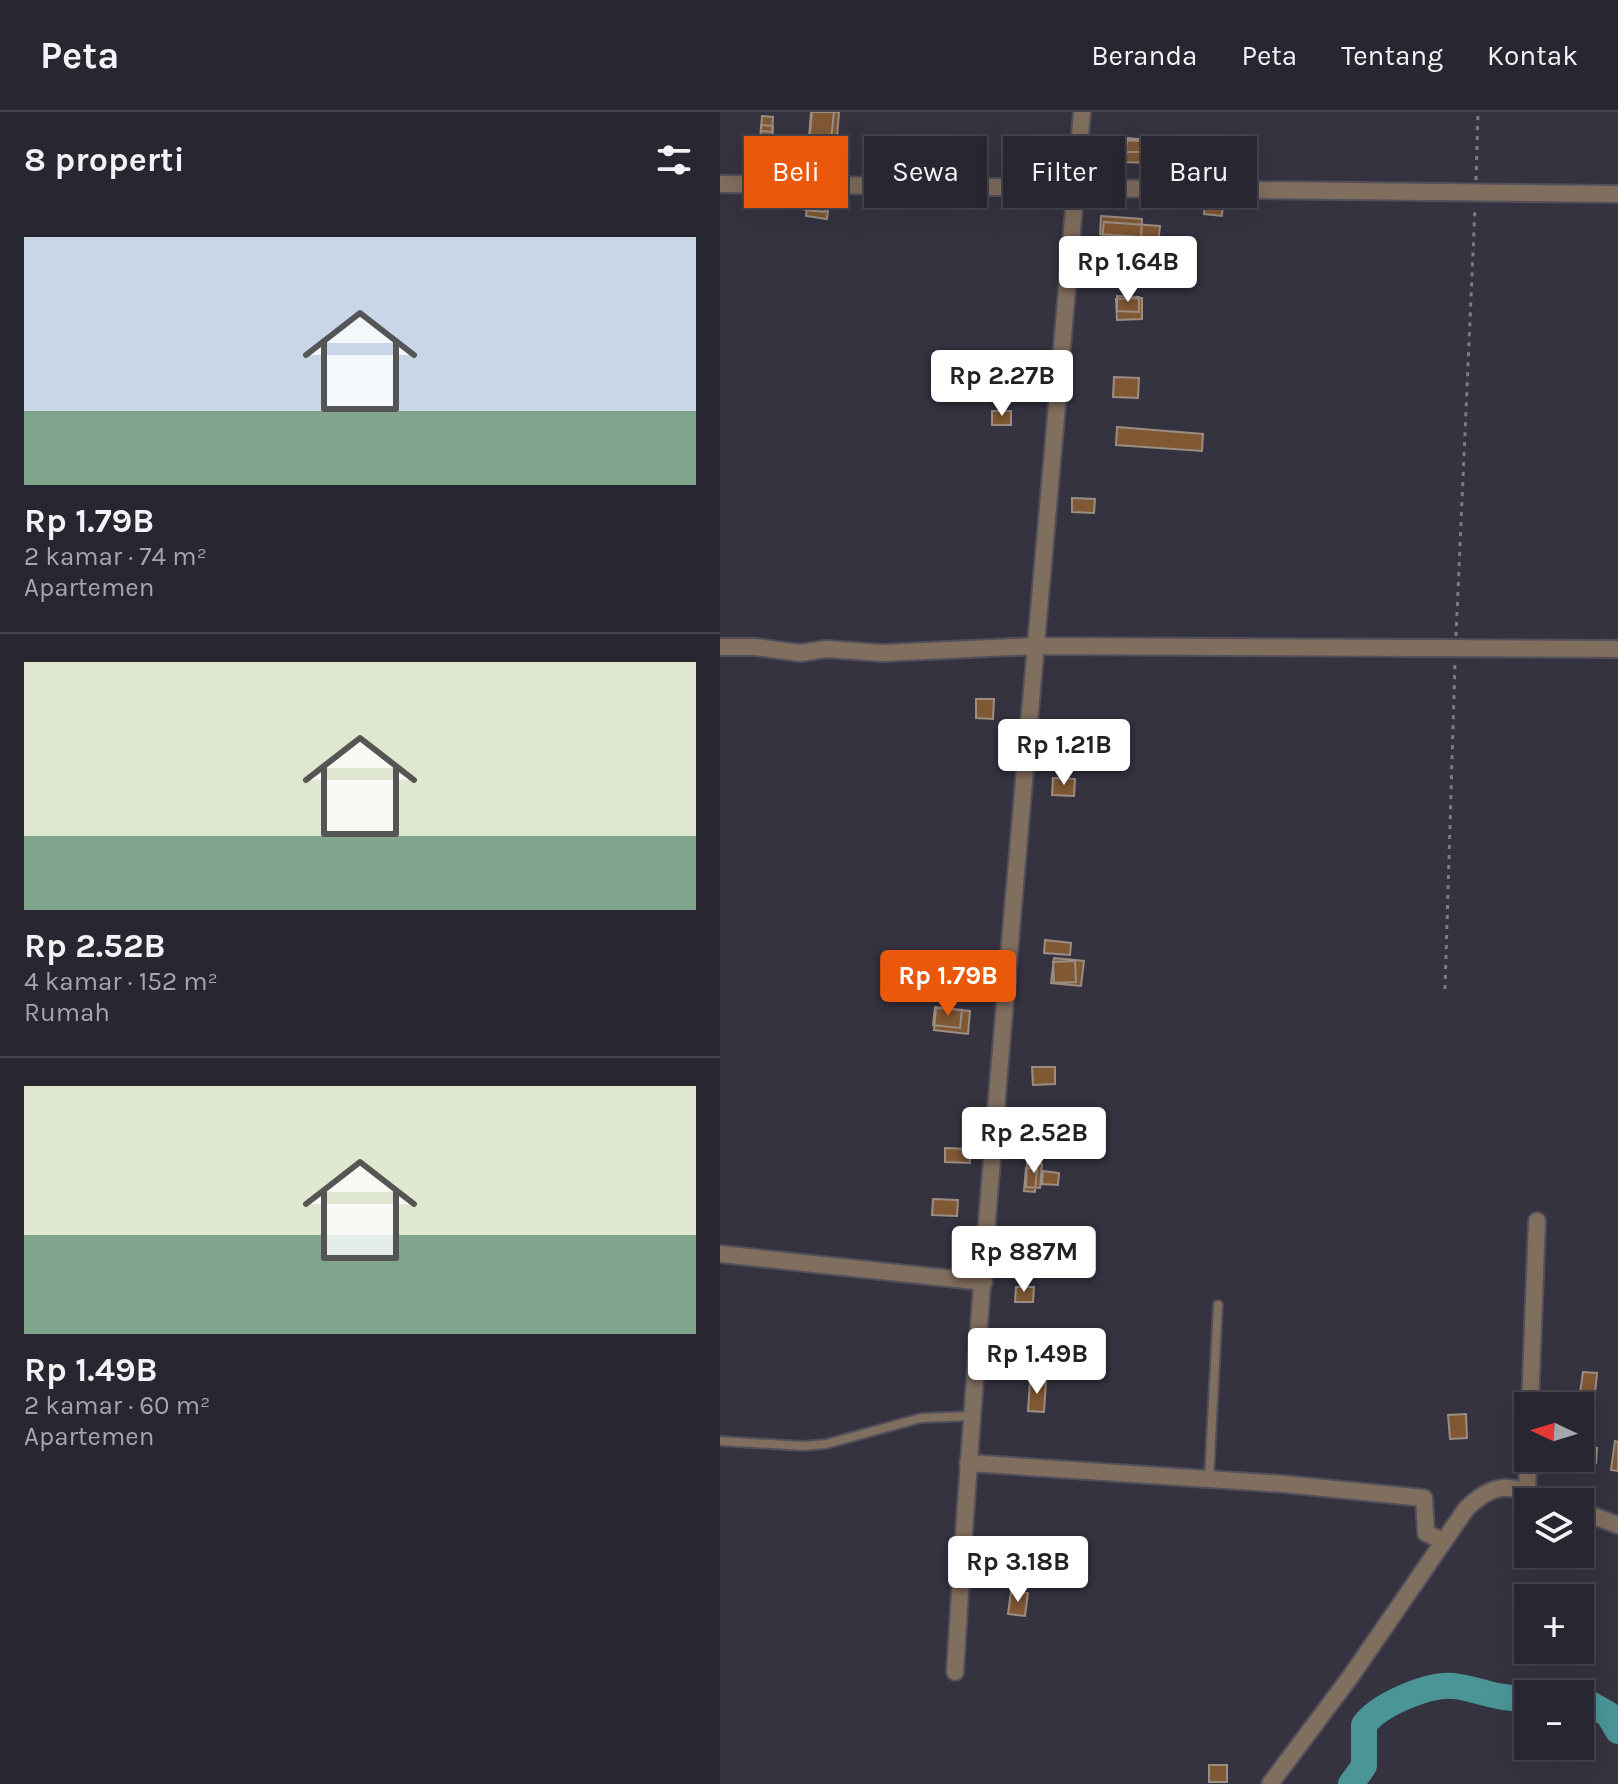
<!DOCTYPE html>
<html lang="id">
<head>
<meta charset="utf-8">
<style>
	:root { --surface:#282630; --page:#302e38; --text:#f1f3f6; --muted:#a5a5ab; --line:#44434c; --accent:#ea580c }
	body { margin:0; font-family:Karla,sans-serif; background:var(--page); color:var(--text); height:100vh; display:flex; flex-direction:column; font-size:30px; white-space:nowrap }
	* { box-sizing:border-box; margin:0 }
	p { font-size:26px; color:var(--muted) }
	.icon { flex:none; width:44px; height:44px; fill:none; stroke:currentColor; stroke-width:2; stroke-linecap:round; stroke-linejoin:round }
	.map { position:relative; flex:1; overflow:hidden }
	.details { display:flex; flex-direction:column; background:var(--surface); width:720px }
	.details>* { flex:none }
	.guide { position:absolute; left:24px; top:24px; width:754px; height:72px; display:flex; gap:16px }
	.needle { width:52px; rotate:274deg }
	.fabs { position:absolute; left:794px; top:1280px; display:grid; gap:16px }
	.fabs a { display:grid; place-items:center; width:80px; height:80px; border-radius:0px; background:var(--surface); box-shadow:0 8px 32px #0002,0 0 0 2px var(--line); font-size:40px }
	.price { position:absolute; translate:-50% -68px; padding:0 18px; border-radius:8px; background:#fff; color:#222; font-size:26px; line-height:52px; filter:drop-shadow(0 2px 4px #0008) }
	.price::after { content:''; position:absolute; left:50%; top:48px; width:24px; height:18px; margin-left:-12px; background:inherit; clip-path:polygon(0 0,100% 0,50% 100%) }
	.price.on { background:var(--accent); color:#fff }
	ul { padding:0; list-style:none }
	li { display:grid; align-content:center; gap:16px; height:424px; padding:0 24px }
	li+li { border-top:2px solid var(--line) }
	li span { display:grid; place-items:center; height:248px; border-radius:0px; color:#555 }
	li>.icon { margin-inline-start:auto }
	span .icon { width:144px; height:144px; fill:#fffc; stroke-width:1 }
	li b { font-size:34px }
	h2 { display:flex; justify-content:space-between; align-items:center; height:96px; padding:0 24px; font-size:34px }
	.pill { padding:0 28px; border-radius:0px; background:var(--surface); box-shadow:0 8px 32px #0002,0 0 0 2px var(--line); font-size:28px; line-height:72px }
	.pill.on { background:var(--accent); color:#fff }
	header { display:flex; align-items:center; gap:48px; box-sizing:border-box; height:112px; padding:0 40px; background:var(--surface); border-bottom:2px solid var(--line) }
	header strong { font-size:38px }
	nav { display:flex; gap:44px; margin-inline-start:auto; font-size:28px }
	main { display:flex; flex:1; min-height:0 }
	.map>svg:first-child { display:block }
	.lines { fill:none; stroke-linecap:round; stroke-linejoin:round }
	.river { stroke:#4b9599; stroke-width:26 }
	.building { fill:#805834; stroke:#9b8d83; stroke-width:2 }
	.lane-casing { stroke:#514f5b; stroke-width:12 }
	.street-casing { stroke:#514f5b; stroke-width:20 }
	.path { stroke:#7d7c86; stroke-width:3; stroke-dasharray:4 6; stroke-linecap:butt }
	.lane { stroke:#806e5e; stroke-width:8 }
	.street { stroke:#806e5e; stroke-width:16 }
</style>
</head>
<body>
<header>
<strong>Peta</strong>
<nav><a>Beranda</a><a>Peta</a><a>Tentang</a><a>Kontak</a></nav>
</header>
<main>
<section class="details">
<h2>8 properti<svg class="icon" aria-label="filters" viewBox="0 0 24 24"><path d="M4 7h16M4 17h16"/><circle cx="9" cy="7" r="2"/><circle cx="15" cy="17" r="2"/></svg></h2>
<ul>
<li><span style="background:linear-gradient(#c9d6e8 70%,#7fa58c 0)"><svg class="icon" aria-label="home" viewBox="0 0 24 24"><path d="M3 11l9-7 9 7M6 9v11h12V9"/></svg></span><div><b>Rp 1.79B</b><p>2 kamar · 74 m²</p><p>Apartemen</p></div></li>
<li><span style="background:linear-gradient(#dfe7d0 70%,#7fa58c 0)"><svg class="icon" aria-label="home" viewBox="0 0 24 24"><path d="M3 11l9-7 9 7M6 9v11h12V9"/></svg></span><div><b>Rp 2.52B</b><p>4 kamar · 152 m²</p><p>Rumah</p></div></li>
<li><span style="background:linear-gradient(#dfe7d0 60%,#7fa58c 0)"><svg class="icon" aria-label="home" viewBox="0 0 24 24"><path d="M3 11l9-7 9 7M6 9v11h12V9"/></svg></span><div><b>Rp 1.49B</b><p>2 kamar · 60 m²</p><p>Apartemen</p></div></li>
</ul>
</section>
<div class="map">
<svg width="898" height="1672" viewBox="0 0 898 1672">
	<rect width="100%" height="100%" fill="#353340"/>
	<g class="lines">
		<path class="river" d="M860 1586 888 1602 898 1619
			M631 1672 644 1654V1613C658 1593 709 1571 734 1574 762 1578 778 1588 808 1586"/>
	</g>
	<path class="building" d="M91 0H119L116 39 88 38Z
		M92 0H114L110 37 89 35Z
		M42 4 53 5 52 20 41 19Z
		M41 13 53 14 52 33 40 32Z
		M519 25 538 26 536 50 518 49Z
		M407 26 428 28 427 51 405 50Z
		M403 28 421 29 420 40H402Z
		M86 82 107 84 105 100 85 98Z
		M89 85 109 88 107 107 86 104Z
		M485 87 503 89 502 104 484 102Z
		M381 104 422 107 421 125 380 122Z
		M384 110 440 114 438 132 382 128Z
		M397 184 419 185V200L397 199Z
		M422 186V207L397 208 396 187Z
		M394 265 419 266 418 286 393 285Z
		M272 299H291V313H272Z
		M397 315 483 322 482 339 396 333Z
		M352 386 375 387 374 401 352 400Z
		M256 587H274L273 607 256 606Z
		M333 666 355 667 354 684 332 683Z
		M325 828 351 831 350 843 324 841Z
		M334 846 364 849 361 874 331 871Z
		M355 849 356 870 334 871 333 850Z
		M215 895 242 898 240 916 213 913Z
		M216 896 250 899 248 922 214 918Z
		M312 955H335V972L313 973Z
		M225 1036 250 1037V1051L225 1050Z
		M307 1051 322 1052 320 1076 306 1075Z
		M306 1056 317 1057 315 1080 304 1079Z
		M323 1059 339 1061 338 1073 322 1072Z
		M213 1087 238 1088 237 1104 212 1103Z
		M296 1175H314L313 1190H295Z
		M309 1229 310 1248 294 1249 293 1230Z
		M863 1260 877 1261 875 1282 860 1281Z
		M310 1269 326 1270 324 1300 308 1299Z
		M746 1302 747 1326 730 1327 728 1303Z
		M895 1329 898 1330V1359L891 1358Z
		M861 1334 877 1336 876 1351 859 1349Z
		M291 1479 308 1481 305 1504 288 1502Z
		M489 1653H507V1670H489Z"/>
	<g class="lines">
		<defs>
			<path id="lane" d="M0 1329 83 1334 106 1332 201 1306 250 1304
				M489 1367 498 1193"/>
			<path id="street" d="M0 72 898 82
				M0 535H36L80 541 106 537 162 541 316 534 898 537
				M0 1142 264 1170
				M810 1294 817 1109
				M248 1351 564 1372 704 1386 706 1421 723 1429
				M807 1380 808 1346
				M860 1399 898 1413
				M235 1560C267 1039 319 520 362 0
				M550 1672 631 1564 746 1397C779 1364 795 1376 834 1390"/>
		</defs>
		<use href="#lane" class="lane-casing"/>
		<use href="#street" class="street-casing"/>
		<path class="path" d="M756 68 758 0
			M736 524 755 96
			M725 877 735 551"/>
		<use href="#lane" class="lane"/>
		<use href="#street" class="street"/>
	</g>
</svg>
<div class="fabs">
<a><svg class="needle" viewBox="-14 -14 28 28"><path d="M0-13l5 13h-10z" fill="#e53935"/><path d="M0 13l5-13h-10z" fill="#a5a5ab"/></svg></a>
<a><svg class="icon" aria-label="layers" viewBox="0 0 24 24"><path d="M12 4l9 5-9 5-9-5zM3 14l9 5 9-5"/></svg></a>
<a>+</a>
<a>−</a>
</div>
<b class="price" style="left:408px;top:192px">Rp 1.64B</b>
<b class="price" style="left:282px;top:306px">Rp 2.27B</b>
<b class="price" style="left:344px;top:675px">Rp 1.21B</b>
<b class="price on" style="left:228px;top:906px">Rp 1.79B</b>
<b class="price" style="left:314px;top:1063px">Rp 2.52B</b>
<b class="price" style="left:304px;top:1182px">Rp 887M</b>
<b class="price" style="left:317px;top:1284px">Rp 1.49B</b>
<b class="price" style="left:298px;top:1492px">Rp 3.18B</b>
<div class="guide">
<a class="pill on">Beli</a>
<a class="pill">Sewa</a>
<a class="pill">Filter</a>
<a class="pill">Baru</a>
</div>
</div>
</main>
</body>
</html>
